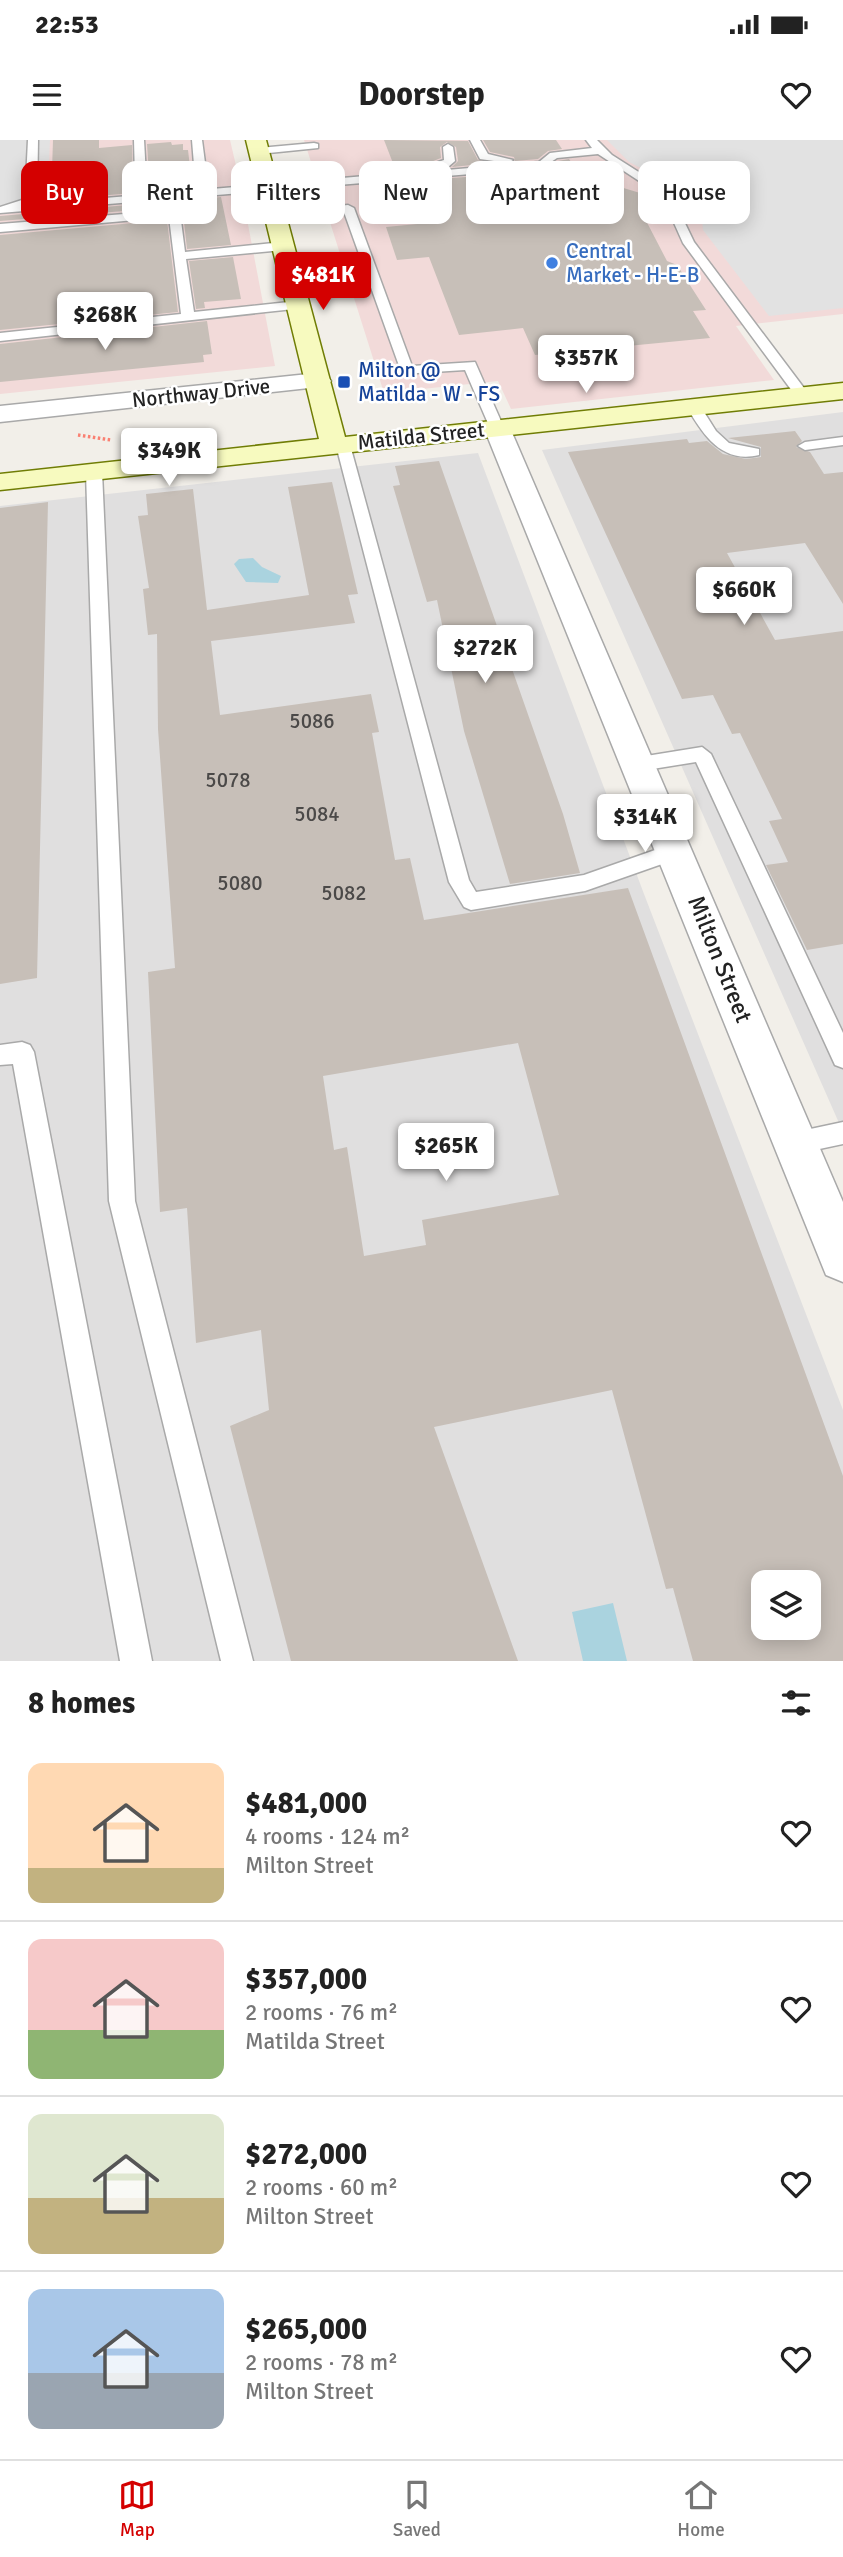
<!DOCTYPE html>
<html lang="en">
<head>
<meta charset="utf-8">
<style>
	:root { --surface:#fff; --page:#f6f6f6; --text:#222; --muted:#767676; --line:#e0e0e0; --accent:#d40000 }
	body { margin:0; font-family:Signika,sans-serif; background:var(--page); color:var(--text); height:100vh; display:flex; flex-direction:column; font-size:26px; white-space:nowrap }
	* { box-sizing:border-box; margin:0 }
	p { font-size:23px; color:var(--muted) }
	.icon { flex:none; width:38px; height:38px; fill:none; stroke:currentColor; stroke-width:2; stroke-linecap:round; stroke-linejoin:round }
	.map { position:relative; height:1521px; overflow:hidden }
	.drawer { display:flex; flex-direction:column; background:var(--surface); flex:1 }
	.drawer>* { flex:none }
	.banner { position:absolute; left:21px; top:21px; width:802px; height:63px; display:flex; gap:14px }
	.tools { position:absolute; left:751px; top:1430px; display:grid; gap:14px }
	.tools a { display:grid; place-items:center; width:70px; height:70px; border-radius:14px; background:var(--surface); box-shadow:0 4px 18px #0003; font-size:35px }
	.price { position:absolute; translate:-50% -60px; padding:0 16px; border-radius:7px; background:#fff; color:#222; font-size:23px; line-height:46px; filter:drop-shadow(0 2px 4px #0008) }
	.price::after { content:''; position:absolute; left:50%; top:42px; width:21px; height:16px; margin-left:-10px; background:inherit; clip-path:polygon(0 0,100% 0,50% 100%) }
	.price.selected { background:var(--accent); color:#fff }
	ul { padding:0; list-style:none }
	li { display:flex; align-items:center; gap:21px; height:175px; padding:0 28px }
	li+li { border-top:2px solid var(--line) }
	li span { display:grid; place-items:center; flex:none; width:196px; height:140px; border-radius:14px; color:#555 }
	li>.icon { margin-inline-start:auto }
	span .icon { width:84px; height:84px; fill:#fffc; stroke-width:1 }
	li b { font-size:30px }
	h2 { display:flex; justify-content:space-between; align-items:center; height:84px; padding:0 28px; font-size:30px }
	.pill { padding:0 24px; border-radius:14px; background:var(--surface); box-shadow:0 4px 18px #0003; font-size:24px; line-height:63px }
	.pill.selected { background:var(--accent); color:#fff }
	.status { display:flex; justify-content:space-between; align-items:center; height:49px; padding:0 35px; background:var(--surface); direction:ltr }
	.status svg { height:19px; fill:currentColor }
	header { display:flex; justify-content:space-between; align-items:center; height:91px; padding:0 28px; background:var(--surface); font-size:32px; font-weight:700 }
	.menu { display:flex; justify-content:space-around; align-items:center; height:98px; border-top:2px solid var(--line); background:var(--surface); font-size:19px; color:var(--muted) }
	.menu a { display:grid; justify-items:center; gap:4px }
	.menu .selected { color:var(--accent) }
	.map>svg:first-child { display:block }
	.residential { fill:#e0dfdf; fill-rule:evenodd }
	.commercial { fill:#f2dad9 }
	.parking { fill:#e2e2e2 }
	.water { fill:#aad3df }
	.building { fill:#c7bfb8; fill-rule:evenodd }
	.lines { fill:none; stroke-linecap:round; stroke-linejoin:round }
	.lane-casing { stroke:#a9a9a9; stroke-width:3 }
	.street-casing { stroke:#a9a9a9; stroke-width:3 }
	.secondary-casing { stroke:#707d05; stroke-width:3 }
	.path { stroke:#fa8072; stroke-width:3.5; stroke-dasharray:2.5 2.5; stroke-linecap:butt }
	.lane { fill:#fff; fill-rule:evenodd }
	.street { fill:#fff; fill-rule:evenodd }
	.secondary { fill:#f7fabf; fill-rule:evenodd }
	.shop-dot { fill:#3f7fe0; stroke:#fff; stroke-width:2.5 }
	.transit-dot { fill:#1a4fb4; stroke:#fff; stroke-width:2.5 }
	.labels { text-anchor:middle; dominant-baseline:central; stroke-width:5; stroke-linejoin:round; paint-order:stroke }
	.far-shop-label { font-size:21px; fill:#366cbe; stroke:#fff; text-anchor:start }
	.far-transit-label { font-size:21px; fill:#164399; stroke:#fff; text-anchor:start }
	.far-street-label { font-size:21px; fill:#222; stroke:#fff }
	.number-label { font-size:21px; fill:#4b4948 }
	.street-label { font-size:24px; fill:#222; stroke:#fff }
</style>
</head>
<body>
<div class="status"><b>22:53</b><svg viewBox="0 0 49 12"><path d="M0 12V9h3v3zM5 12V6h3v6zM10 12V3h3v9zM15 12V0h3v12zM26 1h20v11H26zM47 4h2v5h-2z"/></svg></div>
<header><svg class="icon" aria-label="menu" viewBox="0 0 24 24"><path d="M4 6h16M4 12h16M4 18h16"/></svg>Doorstep<svg class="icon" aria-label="heart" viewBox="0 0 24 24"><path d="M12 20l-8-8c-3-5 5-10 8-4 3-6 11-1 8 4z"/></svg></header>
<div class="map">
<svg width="843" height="1521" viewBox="0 0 843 1521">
	<rect width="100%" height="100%" fill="#f2efe9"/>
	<path class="residential" d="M843 272V992L542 310Z
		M478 313 644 754 843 1270V1521H0V366ZM763 1442H808V1488H763Z"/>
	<path class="commercial" d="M0 0H230L241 47 0 68Z
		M304 0H843V174L736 186 774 240 511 269 498 241 384 253Z
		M242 53 275 226 0 254V73Z"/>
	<path class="parking" d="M0 0H50L47 65 0 69Z
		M607 0H843V168L769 176 703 90 701 69 670 43 629 22Z"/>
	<path class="water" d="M253 418 262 427 281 436 278 443 246 442 234 424 239 419Z
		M613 1463 627 1521H583L572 1472Z"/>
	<path class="building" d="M53 0H99V8L132 5 133 39 156 51 51 60Z
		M384 0 468 1 478 20 492 23 452 27 458 21 456 7 447 2 440 7 441 18 423 25 421 29 396 31Z
		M483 0H556L562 9 548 11 538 19 515 21 514 17 490 12Z
		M171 2 172 5 183 4V10H188L191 36 170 41 149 34 147 4Z
		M569 19 587 44 617 46 640 53 641 71 667 121 677 125 706 170 693 171 710 198 535 215 523 188 459 195 429 117 397 120 386 87 417 84 401 42 542 31 558 21Z
		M221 57 231 105 187 109 183 73 174 67 0 81V76Z
		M167 80 178 172 0 190V95Z
		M233 117 241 159 204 162 205 168 196 169 189 121Z
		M207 181 212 214 203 215 204 222 0 242V204Z
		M795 291 802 301 796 307 810 312 824 334 843 332V464L805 403 727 413 775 500 843 491V804L807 810 766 725 788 722 769 681 782 679 740 593 732 594 713 555 682 559 568 312 687 299 689 303 707 301 723 314 746 319 761 317V307L728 298Z
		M439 321 563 674 580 733 510 744 464 591 437 460 427 462 393 346 400 345 395 326Z
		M332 342 358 454 348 455 355 483 211 501 220 575 371 554 379 592 372 593 395 720 410 718 424 780 628 748 843 1336V1521H693L673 1448 666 1449 612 1250 434 1287 518 1521H291L230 1286 269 1270 261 1190 196 1203 187 1068 160 1072 148 832 175 828 158 589 157 494 148 495 143 449 149 448 138 376 148 375 146 354 193 349 207 470 309 455 288 347ZM518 903 559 1055 422 1080 426 1105 364 1116 347 1007 334 1010 323 936ZM763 1442H808V1488H763Z
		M48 362 37 838 0 844V368Z"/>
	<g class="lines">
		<defs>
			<path id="lane" d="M28 0H38L37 61 34 64 424 31V27L444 20 443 7 448 4 453 7 455 21 448 27 435 31 539 22 550 13 592 8 586 0H597L612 15 670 52 694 102 810 256 798 259 683 103 662 56 598 14 557 18 542 28 0 73V67L25 59Z
				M134 0H144L146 36C161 47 180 45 195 37L192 0H202L207 38C188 54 153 55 135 37Z
				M470 0H480L488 14 513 20 508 23 480 19Z
				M314 3 318 4V8L259 14 254 11 259 8Z
				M348 65 354 68 412 226 475 222 504 288 502 291 497 292 490 288 465 230 402 234 344 72 276 78 270 75 276 72Z
				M174 70 180 73 185 112 283 102 289 106 283 110 186 119 194 172 298 161 304 165 303 168 0 201V193L181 174 169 77 0 92V84Z
				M694 263 699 264 716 291 729 303 759 309V315C722 324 703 295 687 267Z
				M843 297V305L805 310 798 306 805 302Z
				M343 301 350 305 469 740 476 752 584 735 675 703 682 705 685 711 682 717 585 751 471 770 464 767 449 742 336 305Z
				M94 327 102 332 135 1061 253 1521H221L109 1061 86 332Z
				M702 607 711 614 843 893V928L835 925 696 622 640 631 630 624 640 617Z
				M22 902 30 905 34 912 152 1521H120L13 924 0 925V905Z
				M843 982V1004L796 1014 787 1010 784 1002 787 994Z"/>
			<path id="street" d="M318 233 327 236 331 241 327 246 0 282V266Z
				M497 280 506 282 510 288 843 1062V1142L826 1135 484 288 488 282Z"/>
			<path id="secondary" d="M246 0H266L345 297 843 243V259L0 350V334L319 299Z"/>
		</defs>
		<use href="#lane" class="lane-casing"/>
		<use href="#street" class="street-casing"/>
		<use href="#secondary" class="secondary-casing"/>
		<path class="path" d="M78 295 111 300"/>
		<use href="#lane" class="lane"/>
		<use href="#street" class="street"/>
		<use href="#secondary" class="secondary"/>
	</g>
	<circle class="shop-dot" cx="552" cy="123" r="7"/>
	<rect class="transit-dot" x="337" y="235" width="14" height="14" rx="3.5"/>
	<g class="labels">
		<g class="far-shop-label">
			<text x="566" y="111">Central<tspan x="566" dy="24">Market - H-E-B</tspan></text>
		</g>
		<g class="far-transit-label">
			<text x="358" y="230">Milton @<tspan x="358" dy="24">Matilda - W - FS</tspan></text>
		</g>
		<g class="far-street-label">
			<text transform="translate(201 253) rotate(-6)">Northway Drive</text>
			<text transform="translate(421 296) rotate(-6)">Matilda Street</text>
		</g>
		<g class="number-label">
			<text x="312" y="581">5086</text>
			<text x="228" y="640">5078</text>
			<text x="317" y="674">5084</text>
			<text x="240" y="743">5080</text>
			<text x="344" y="753">5082</text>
		</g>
		<g class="street-label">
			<text transform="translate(720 819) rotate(68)">Milton Street</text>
		</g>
	</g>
</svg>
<div class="tools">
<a><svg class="icon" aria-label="layers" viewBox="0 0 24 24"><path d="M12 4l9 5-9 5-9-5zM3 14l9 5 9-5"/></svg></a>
</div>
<b class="price selected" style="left:323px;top:172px">$481K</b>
<b class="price" style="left:105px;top:212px">$268K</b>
<b class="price" style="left:586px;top:255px">$357K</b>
<b class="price" style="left:169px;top:348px">$349K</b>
<b class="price" style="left:744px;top:487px">$660K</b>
<b class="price" style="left:485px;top:545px">$272K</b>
<b class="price" style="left:645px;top:714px">$314K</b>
<b class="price" style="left:446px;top:1043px">$265K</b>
<div class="banner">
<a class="pill selected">Buy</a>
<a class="pill">Rent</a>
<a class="pill">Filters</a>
<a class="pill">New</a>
<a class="pill">Apartment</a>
<a class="pill">House</a>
</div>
</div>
<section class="drawer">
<h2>8 homes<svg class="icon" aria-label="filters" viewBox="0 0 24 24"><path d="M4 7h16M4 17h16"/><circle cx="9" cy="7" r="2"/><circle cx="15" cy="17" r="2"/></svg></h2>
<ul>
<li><span style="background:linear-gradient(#ffd9b3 75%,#c2b280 0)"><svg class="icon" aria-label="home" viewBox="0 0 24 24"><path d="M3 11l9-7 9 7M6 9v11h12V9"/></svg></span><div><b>$481,000</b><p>4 rooms · 124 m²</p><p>Milton Street</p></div><svg class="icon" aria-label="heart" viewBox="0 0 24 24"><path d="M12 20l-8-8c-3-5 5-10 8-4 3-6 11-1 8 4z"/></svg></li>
<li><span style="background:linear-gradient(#f6c9c9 65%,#8fb573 0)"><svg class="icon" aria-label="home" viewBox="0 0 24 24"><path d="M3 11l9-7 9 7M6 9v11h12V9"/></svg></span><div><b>$357,000</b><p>2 rooms · 76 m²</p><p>Matilda Street</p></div><svg class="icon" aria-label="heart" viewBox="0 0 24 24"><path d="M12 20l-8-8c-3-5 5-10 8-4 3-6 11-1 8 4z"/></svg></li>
<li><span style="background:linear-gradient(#dfe7d0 60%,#c2b280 0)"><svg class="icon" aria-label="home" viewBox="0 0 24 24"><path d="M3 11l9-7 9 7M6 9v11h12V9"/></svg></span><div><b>$272,000</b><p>2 rooms · 60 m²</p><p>Milton Street</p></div><svg class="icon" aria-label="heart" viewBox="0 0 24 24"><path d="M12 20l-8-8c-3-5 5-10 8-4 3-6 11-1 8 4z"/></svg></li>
<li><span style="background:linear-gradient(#a9c7e8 60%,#9aa5b1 0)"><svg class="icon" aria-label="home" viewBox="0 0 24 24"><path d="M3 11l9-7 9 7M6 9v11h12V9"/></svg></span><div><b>$265,000</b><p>2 rooms · 78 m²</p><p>Milton Street</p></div><svg class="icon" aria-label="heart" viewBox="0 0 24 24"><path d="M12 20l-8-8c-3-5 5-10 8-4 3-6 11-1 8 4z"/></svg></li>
</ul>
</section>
<nav class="menu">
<a class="selected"><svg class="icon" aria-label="map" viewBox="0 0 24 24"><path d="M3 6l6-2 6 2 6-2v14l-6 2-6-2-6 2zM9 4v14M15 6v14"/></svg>Map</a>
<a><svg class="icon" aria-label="saved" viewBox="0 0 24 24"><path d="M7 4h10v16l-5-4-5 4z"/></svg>Saved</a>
<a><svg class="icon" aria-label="home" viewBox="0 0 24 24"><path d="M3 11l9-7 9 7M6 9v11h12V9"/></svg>Home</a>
</nav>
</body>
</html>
